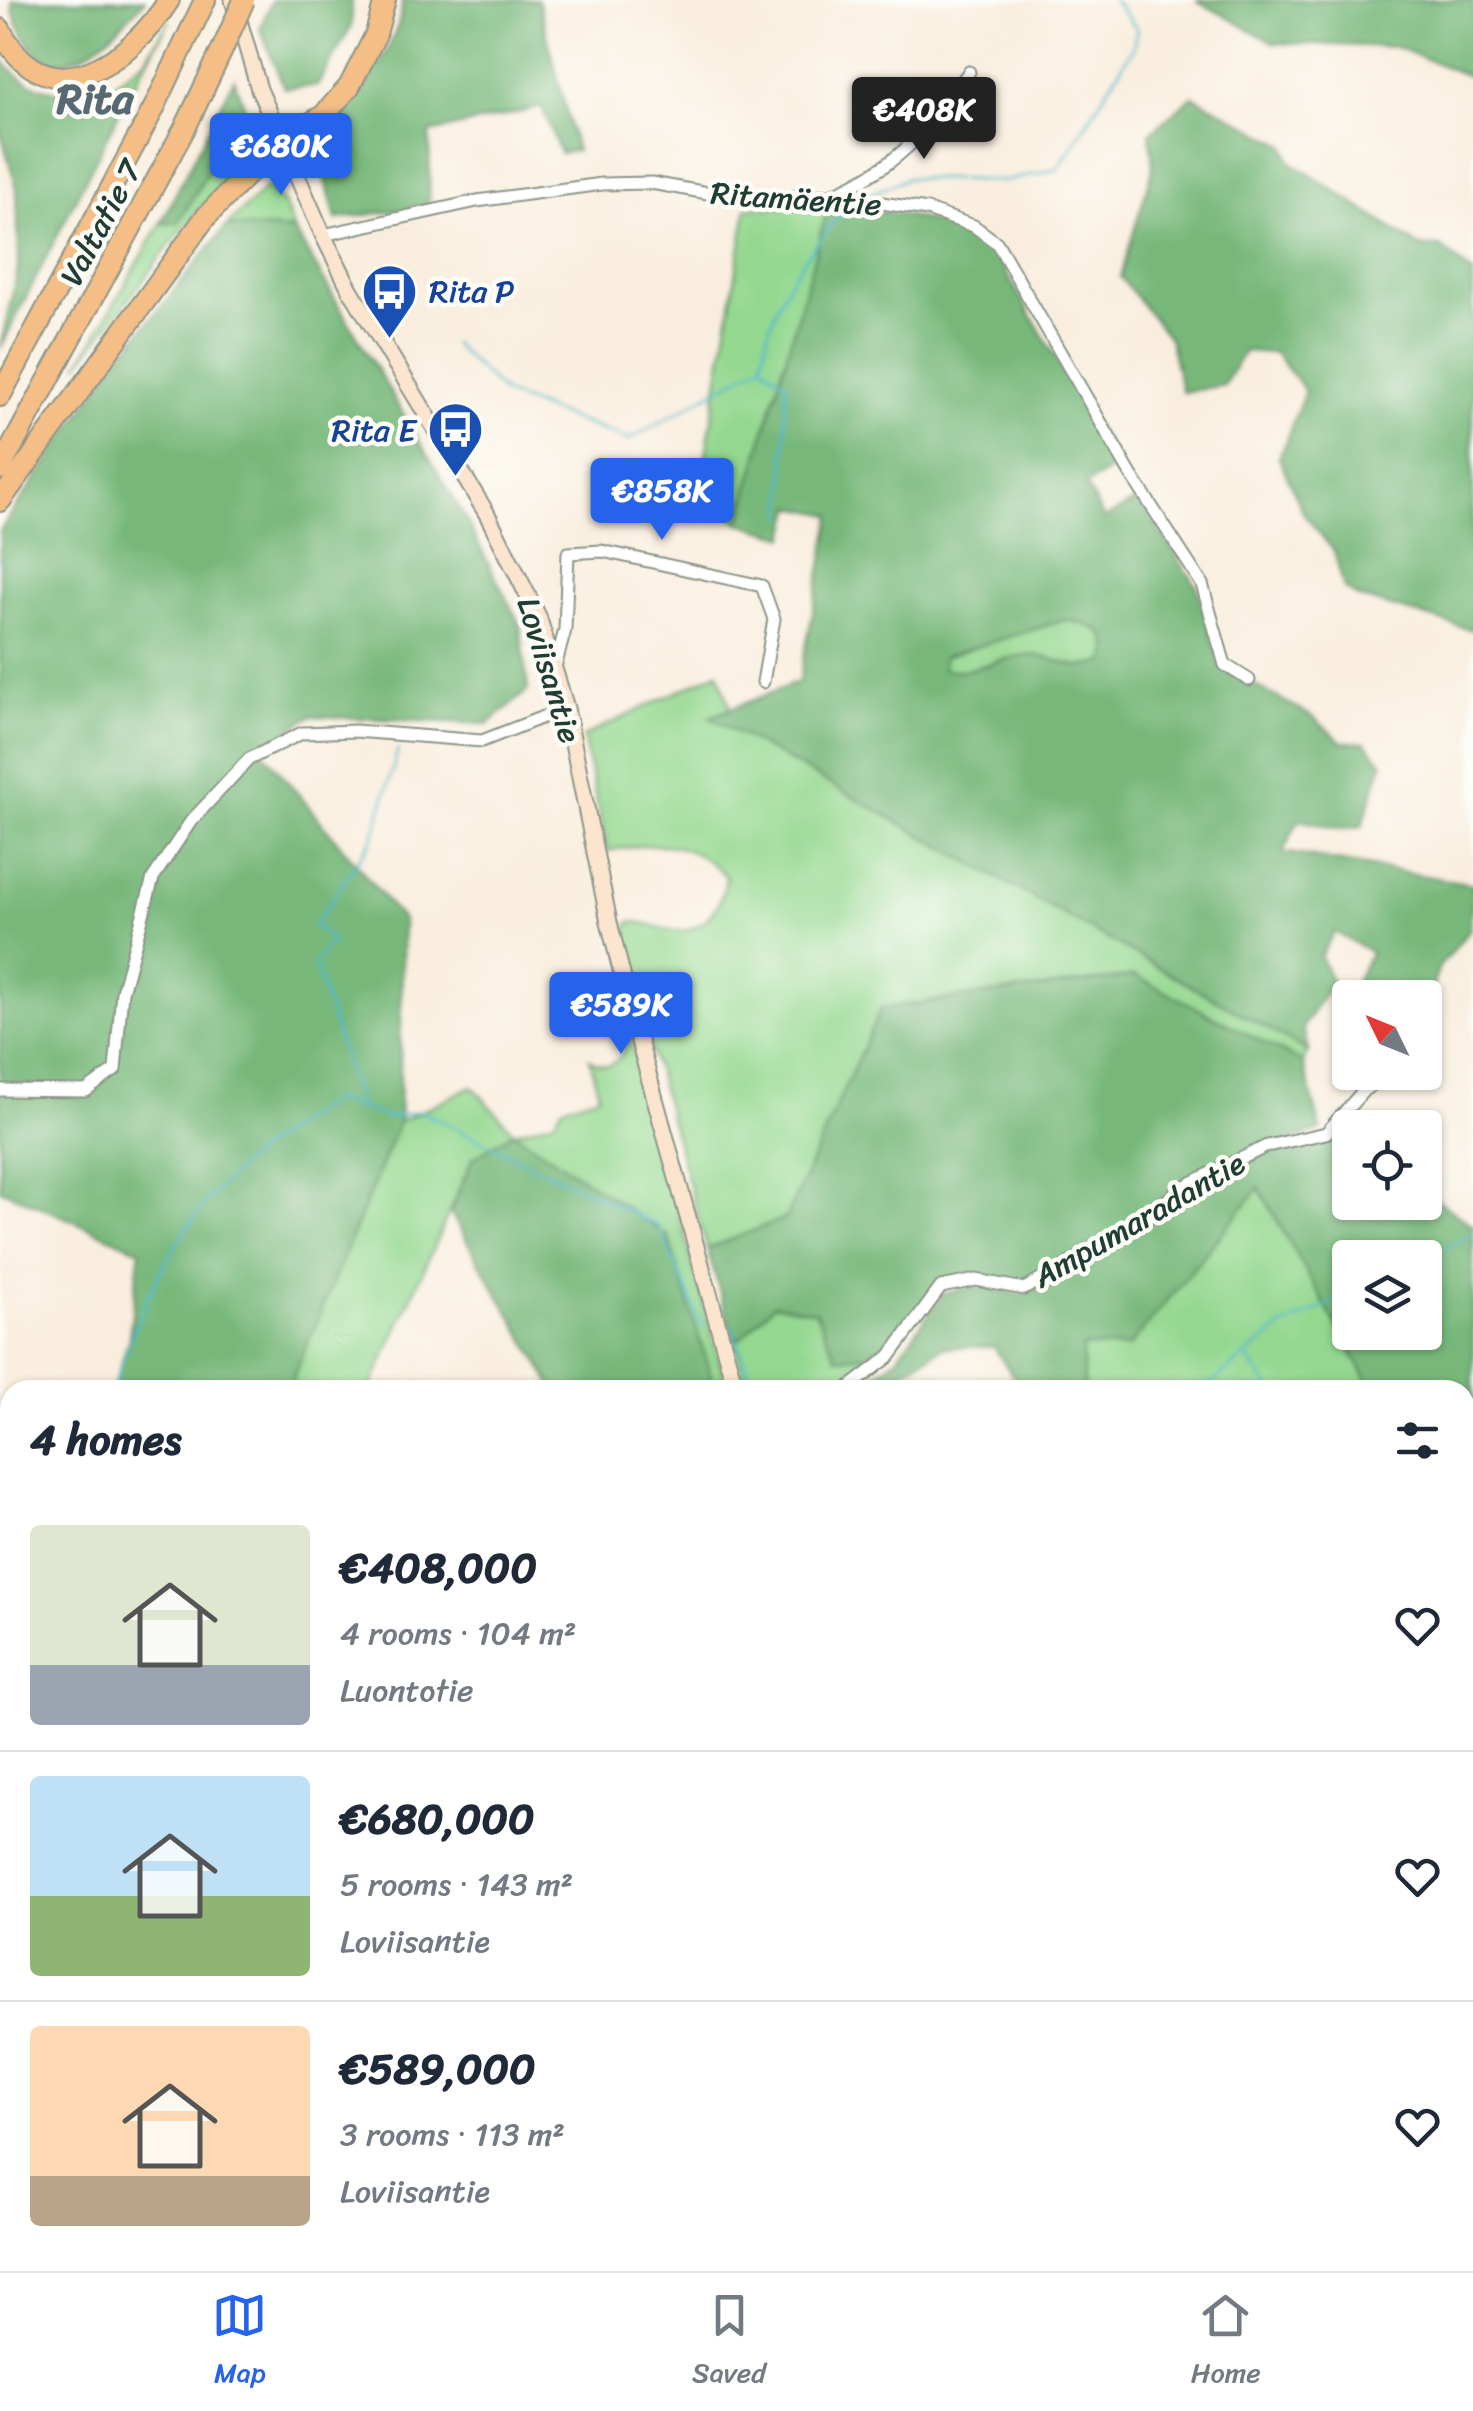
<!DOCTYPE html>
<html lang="en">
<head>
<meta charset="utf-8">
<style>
	:root { --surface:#fff; --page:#f2f2f3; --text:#1f2937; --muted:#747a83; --line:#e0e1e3; --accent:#2563eb }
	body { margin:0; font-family:Sriracha,sans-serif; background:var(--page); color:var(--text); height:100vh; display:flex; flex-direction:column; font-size:38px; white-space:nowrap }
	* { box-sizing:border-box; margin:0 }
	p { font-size:32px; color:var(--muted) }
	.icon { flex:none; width:55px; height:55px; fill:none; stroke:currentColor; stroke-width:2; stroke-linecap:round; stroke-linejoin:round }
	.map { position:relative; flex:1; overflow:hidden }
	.side { position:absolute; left:0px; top:1380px; width:1475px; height:892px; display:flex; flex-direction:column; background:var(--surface); border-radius:30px 30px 0 0; box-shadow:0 2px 8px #0004 }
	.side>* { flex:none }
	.needle { width:65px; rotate:313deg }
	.buttons { position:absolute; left:1332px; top:980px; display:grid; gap:20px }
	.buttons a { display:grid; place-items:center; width:110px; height:110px; border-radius:10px; background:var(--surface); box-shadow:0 2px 8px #0004; font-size:50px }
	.price { position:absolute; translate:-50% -85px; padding:0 22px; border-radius:10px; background:var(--accent); color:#fff; font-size:32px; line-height:65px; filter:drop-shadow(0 2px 5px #0008) }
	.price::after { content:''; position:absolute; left:50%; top:60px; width:30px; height:22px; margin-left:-15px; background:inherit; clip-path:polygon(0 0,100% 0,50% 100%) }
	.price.active { background:#222; color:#fff }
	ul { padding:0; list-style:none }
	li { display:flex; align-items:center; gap:30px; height:250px; padding:0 30px }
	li+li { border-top:2px solid var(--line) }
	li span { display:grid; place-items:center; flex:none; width:280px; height:200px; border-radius:10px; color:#555 }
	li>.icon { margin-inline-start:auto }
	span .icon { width:120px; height:120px; fill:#fffc; stroke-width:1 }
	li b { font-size:42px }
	h2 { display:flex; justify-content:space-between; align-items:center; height:120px; padding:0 30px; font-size:42px }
	.tabs { display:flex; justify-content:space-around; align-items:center; height:140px; border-top:2px solid var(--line); background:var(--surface); font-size:28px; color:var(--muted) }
	.tabs a { display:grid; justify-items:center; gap:5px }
	.tabs .active { color:var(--accent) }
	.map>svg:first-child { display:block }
	.green { fill:#94d890; stroke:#5a8a62; stroke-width:2.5 }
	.forest { fill:#77b87a; stroke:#4b7a57; stroke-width:2.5; fill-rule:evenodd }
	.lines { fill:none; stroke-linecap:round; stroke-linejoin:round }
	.stream { stroke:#4fb9cc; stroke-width:2.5 }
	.street-casing { stroke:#8c9689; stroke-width:15 }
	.secondary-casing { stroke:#8c9689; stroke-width:19 }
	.highway-casing { stroke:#8c9689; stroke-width:24 }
	.street { stroke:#fff; stroke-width:11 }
	.secondary { stroke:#fbe5cf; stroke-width:15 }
	.highway { stroke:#f6be87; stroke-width:20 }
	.highway-bridge-casing { stroke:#8c9689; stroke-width:24; stroke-linecap:butt }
	.highway-bridge { stroke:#f6be87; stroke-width:20 }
	.labels { text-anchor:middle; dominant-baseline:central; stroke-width:9; stroke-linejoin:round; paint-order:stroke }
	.street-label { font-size:32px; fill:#1f3d34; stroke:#fdfcf7 }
	.transit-label { font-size:32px; fill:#164399; stroke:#fdfcf7; text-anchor:start }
	.district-label { font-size:42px; font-weight:bold; fill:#586973; stroke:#fdfcf7 }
</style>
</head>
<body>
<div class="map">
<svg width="1473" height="2271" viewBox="0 0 1473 2271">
	<rect width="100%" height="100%" fill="#fdfcf7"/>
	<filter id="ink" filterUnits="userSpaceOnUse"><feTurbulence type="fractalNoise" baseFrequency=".01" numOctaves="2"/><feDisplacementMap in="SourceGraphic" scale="20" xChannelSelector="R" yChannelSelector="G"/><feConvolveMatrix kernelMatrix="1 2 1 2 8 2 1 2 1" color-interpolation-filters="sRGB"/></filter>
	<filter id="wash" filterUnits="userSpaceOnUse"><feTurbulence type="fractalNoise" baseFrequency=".0048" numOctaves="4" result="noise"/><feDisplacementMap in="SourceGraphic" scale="40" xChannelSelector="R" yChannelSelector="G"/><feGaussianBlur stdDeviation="2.25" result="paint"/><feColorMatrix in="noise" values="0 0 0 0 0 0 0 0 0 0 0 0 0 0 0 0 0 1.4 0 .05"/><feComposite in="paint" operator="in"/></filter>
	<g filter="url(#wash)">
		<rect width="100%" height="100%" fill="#f9eede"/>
		<path class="green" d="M170 20 127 97 126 85 110 87 145 60Z
			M245 108 257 143 176 237 78 366 161 223H178Z
			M267 186 285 206 294 230 227 226Z
			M829 205 739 523 700 491 747 208Z
			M1064 620C1090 624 1116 630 1106 661 1071 677 1054 651 1021 656 994 659 971 675 943 669V657Z
			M718 672 731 709 712 718 1308 1051 1303 1063 1135 976 882 1008 786 1218 707 1249 637 1001 626 932 630 922C650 921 662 931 677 931 706 931 724 902 726 876 687 838 657 842 607 851L583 737Z
			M630 1036 725 1381 703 1390 711 1379 691 1315 473 1158 370 1390H288L399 1122 472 1086 514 1132 553 1121 563 1106 599 1095 590 1059C614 1077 623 1053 630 1036Z
			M1259 1188 1373 1390H1084L1081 1347H1129Z
			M773 1304 815 1311 837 1358 884 1353 835 1390H746L732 1333 740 1338Z
			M1465 1551 1473 1554V1669L1465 1649Z
			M0 1835 10 1875V1968L0 1941Z
			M10 2150V2262H213L295 2271H0V2163Z
			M994 2265 1135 2269 1143 2271H995Z"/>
		<path class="forest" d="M12 0H145C120 26 63 94 29 44 20 30 13 17 12 0Z
			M272 0H352L351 27 317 86 284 88 260 28Z
			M402 0H538L576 151 560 153 542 107 430 133 429 206 336 219 316 144C346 109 403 47 402 0Z
			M1196 0H1473V78L1396 47 1274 43Z
			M0 56C33 103 75 92 127 84V97L0 349 19 264 17 189 0 130Z
			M234 79 245 108 178 223H161Z
			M1193 96 1285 145 1291 162 1420 247H1441L1473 274V630L1357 597 1344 588 1334 551 1304 514 1279 458 1305 391 1275 353 1244 351 1224 385 1182 392 1169 338 1120 277 1153 169 1150 133Z
			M829 205C886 212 943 215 992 248L1118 465 1086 485 1104 519 1138 500 1197 586 1220 666 1313 717 1342 742H1365L1383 763 1362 826 1341 829 1299 820 1283 852 1473 884 1470 929 1439 967 1425 1009V998L1379 997 1354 984 1371 952 1334 932 1320 957 1332 982 1303 1027 1308 1051 710 717 799 682 832 515 793 507 786 537 739 523ZM1064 620C1090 624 1116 630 1106 661 1071 677 1054 651 1021 656 993 660 971 676 943 669V657Z
			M227 226 294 230 465 518 520 625 528 690 488 724 311 716 261 749 403 921 399 1122 288 1390H113L129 1338 140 1250 0 1189V531L119 358Z
			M1135 976 1303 1063 1321 1130 1178 1184 1133 1222 1023 1283 976 1274 937 1281 916 1315 884 1353 837 1358 815 1311 774 1304 740 1339 732 1333 707 1249 786 1218 881 1008Z
			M514 1132 668 1236 712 1379 703 1390H555L450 1212 473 1158Z
			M1350 1136V1202H1425V1191L1473 1226V1430L1465 1434V1390H1373L1259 1188 1129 1347H1082L1084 1390H1022L994 1347H944L875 1389 865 1382 897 1358 943 1294 976 1286 1024 1294 1097 1258 1183 1194 1265 1153ZM1350 1258H1425V1332H1350Z
			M1473 1949V2038L1465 2041V1960Z
			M993 2263V2262L1424 2263 1421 2271H1143Z"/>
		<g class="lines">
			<path class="stream" d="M870 194 908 178 1006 181 1058 169 1133 48 1137 29 1113 0
				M452 343 505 394 629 440 762 364
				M784 518 786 383 762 364C771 293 803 261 846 207
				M360 1108 314 963 333 941 314 926 373 838 398 750
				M1425 1258 1473 1234
				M732 1326 755 1390
				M1246 1355 1271 1390
				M113 1390C139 1304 180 1215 252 1156 277 1135 307 1118 334 1099L389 1118 420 1111 659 1226 704 1330
				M1203 1390 1282 1327 1350 1294
				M1465 1576 1473 1577
				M0 1825 10 1811
				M1465 1961 1473 1965"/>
		</g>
	</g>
	<g filter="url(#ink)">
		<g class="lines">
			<defs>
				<path id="street" d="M831 195C903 164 923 133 969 72
					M323 235 477 201 602 184 651 183 742 199 831 195 927 210 974 226 997 243 1130 473 1202 584 1225 665 1249 680
					M555 667 565 630 568 553 602 551 762 586 774 619 763 682
					M0 1090 86 1091 115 1070 122 992 153 878 191 821 249 759 302 733 355 731 482 741 566 708
					M846 1390 890 1356 941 1287 976 1280 1024 1289 1139 1225 1181 1188 1267 1146 1326 1133 1364 1090 1392 1072
					M1465 1713 1473 1715
					M1465 1872 1473 1874
					M0 2133 10 2121
					M1465 2159 1473 2183
					M351 2262 352 2271
					M658 2262V2271"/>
				<path id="secondary" d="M233 0 259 89 323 235 350 289 487 514 538 616 566 708 609 922 635 1027 736 1390
					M978 2262 980 2271"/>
				<path id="highway" d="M0 29C47 121 130 62 169 0
					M0 396 154 108 205 0
					M0 469 186 126 222 50
					M0 501 205 218 279 141 323 116 349 87 376 34 385 0"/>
			</defs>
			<use href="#street" class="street-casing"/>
			<use href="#secondary" class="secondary-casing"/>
			<use href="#highway" class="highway-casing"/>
			<use href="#street" class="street"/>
			<use href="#secondary" class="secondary"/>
			<use href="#highway" class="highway"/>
			<defs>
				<path id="highway-bridge" d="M222 50 244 0"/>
			</defs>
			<use href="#highway-bridge" class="highway-bridge-casing"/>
			<use href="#highway-bridge" class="highway-bridge"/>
		</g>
	</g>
	<defs>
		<symbol id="bus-pin" viewBox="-11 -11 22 30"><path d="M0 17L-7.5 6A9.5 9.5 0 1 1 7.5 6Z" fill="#1a4fb4" stroke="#fdfcf7"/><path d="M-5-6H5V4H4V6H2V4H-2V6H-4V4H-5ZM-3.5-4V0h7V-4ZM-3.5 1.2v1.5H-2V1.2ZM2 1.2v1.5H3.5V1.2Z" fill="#fff"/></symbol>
	</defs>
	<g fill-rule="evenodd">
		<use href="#bus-pin" x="358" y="260" width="63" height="86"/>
		<use href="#bus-pin" x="424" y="398" width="63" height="86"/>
	</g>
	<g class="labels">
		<g class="street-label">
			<text transform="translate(796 199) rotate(4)">Ritamäentie</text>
			<text transform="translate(101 223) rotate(-62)">Valtatie 7</text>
			<text transform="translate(549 670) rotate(73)">Loviisantie</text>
			<text transform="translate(1139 1220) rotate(-30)">Ampumaradantie</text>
		</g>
		<g class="transit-label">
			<text x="429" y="291">Rita P</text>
			<text x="416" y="430" text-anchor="end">Rita E</text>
		</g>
		<g class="district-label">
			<text x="95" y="99">Rita</text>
		</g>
	</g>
</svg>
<div class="buttons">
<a><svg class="needle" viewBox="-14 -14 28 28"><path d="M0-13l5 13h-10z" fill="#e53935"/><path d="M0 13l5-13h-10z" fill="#747a83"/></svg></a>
<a><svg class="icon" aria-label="locate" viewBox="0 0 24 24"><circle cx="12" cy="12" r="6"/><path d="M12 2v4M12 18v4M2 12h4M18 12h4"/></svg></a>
<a><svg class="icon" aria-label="layers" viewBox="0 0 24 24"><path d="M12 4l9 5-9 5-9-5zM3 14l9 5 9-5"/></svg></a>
</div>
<b class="price active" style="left:924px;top:162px">€408K</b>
<b class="price" style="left:281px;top:198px">€680K</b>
<b class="price" style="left:662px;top:543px">€858K</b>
<b class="price" style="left:621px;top:1057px">€589K</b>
<section class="side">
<h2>4 homes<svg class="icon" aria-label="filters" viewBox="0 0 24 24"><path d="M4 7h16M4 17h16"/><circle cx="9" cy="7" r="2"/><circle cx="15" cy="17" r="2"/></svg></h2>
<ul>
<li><span style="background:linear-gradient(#dfe7d0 70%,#9aa5b1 0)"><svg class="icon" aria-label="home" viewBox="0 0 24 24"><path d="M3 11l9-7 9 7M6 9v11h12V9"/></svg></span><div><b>€408,000</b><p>4 rooms · 104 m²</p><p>Luontotie</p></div><svg class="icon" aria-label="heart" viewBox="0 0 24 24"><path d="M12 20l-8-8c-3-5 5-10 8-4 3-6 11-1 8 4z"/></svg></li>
<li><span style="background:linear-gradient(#bfe0f5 60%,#8fb573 0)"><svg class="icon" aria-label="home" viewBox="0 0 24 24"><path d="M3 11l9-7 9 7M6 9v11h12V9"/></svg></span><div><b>€680,000</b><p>5 rooms · 143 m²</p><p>Loviisantie</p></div><svg class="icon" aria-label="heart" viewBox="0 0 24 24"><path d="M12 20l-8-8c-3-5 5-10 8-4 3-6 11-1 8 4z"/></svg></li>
<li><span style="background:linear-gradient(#ffd9b3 75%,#b9a48a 0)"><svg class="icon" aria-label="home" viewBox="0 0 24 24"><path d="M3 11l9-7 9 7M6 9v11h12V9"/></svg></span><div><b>€589,000</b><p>3 rooms · 113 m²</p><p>Loviisantie</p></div><svg class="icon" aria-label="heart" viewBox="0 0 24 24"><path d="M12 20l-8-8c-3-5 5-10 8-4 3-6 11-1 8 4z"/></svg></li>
</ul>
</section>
</div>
<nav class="tabs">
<a class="active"><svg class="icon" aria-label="map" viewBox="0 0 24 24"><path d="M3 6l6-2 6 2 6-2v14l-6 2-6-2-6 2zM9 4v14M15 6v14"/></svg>Map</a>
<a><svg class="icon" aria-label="saved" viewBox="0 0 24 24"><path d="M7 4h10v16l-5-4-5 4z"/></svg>Saved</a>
<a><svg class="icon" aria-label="home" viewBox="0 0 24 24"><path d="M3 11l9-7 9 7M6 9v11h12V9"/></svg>Home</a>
</nav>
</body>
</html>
